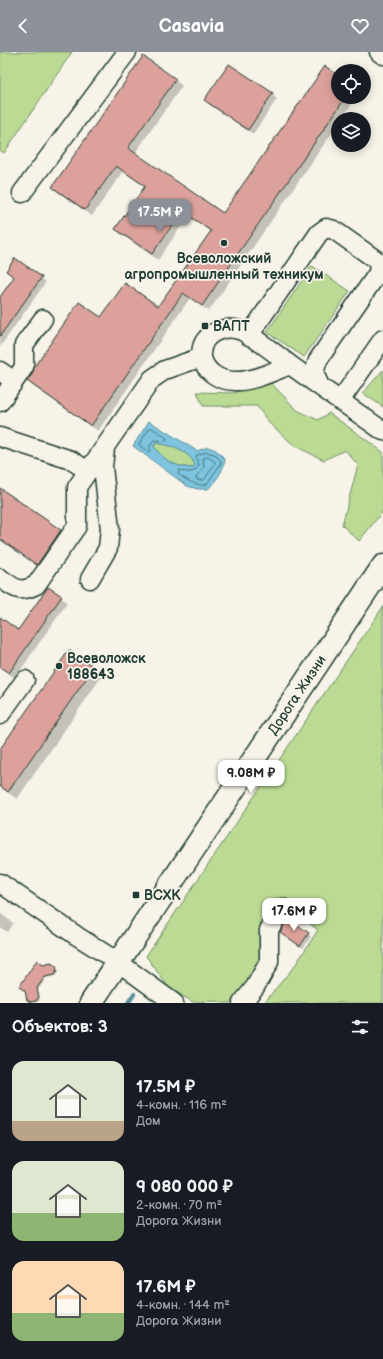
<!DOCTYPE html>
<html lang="ru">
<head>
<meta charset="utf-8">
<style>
	:root { --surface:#171b24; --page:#20242c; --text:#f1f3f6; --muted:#9ea1a6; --accent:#8c9099 }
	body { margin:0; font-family:"Balsamiq Sans",sans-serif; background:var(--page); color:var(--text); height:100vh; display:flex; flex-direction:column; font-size:15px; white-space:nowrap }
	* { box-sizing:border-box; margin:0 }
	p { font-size:13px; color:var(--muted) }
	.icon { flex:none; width:22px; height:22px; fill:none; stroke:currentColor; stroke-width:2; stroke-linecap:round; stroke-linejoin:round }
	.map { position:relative; height:951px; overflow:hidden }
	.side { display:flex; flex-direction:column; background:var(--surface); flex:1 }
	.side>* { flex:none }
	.buttons { position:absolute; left:331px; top:12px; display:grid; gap:8px }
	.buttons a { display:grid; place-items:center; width:40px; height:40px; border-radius:50%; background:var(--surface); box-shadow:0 2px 10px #0003; font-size:20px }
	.price { position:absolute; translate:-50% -34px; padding:0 9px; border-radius:8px; background:#fff; color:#222; font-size:13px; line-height:26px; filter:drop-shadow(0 1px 2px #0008) }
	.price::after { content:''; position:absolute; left:50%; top:24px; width:12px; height:9px; margin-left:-6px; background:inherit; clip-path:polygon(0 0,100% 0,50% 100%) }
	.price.selected { background:var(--accent); color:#fff }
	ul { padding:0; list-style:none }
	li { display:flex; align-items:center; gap:12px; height:100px; padding:0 12px }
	li span { display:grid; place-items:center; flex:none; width:112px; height:80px; border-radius:12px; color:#555 }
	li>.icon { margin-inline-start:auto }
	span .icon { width:48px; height:48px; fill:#fffc; stroke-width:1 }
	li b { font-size:17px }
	h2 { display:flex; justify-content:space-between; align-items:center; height:48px; padding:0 12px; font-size:17px }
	header { display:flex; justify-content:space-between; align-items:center; height:52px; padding:0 12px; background:var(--accent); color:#fff; font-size:18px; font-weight:600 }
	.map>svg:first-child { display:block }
	.green { fill:#bbdb94; stroke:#6d8c64 }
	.water { fill:#7ec4df; stroke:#588e9b; fill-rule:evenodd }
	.shadow { fill:#0003 }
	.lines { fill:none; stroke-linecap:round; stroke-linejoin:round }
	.shore { stroke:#457378; stroke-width:1 }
	.stream { stroke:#588e9b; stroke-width:4.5 }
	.building { fill:#dba19a; stroke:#1f3d34 }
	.minor-casing { stroke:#1f3d34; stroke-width:21 }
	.major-casing { stroke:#1f3d34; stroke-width:25 }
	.minor { stroke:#f7f3e8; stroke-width:18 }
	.major { stroke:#f7f3e8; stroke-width:22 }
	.poi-dot { fill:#1f3d34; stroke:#f7f3e8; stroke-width:1.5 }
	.labels { text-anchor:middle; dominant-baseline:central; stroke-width:3.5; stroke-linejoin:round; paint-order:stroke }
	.poi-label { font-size:14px; font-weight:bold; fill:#1f3d34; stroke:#f7f3e8; text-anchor:start }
	.street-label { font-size:14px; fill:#1f3d34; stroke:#f7f3e8 }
</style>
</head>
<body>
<header><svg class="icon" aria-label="back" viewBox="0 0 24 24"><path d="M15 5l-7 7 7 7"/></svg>Casavia<svg class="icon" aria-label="heart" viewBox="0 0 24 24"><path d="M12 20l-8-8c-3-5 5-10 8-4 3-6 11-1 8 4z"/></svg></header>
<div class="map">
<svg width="383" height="951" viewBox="0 0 383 951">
	<rect width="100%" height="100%" fill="#f7f3e8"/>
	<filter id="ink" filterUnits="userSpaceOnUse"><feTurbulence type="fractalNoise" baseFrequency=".025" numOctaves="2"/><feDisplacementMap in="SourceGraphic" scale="8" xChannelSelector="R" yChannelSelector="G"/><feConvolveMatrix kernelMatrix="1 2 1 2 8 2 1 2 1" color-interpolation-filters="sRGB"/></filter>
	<g filter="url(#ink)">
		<path class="green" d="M0 0H72L4 101 0 98Z
			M312 214 350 239 304 305 267 280Z
			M383 318V355L363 341Z
			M270 330 297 358 318 368 329 361 383 400V459L359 489 342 473 358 413 345 398 324 408 295 394 269 371 257 354H203L197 340 233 341Z
			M156 391C167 393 182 397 190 405 192 407 194 411 195 413L193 416C175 415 165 409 154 395Z
			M383 555V951H264L296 912 318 878 279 848 263 914 230 951H222L217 949 193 950 169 936 146 904Z"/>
		<path class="water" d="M149 369 197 399 208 395 216 398 225 407C224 418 216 429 208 437H198L187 434 133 394ZM156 391C167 393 182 397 190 405 192 407 194 411 195 413L193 416C175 415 165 409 154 395Z"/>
		<path class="shadow" d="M338 24V45H357L341 67H338V72L209 259 190 246 98 379 34 335 28 329 101 267 159 256 211 180 188 164 158 208 122 183 116 177 145 135 123 119 92 164 59 141 53 135 175 28 182 34 135 101 223 163Z
			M272 42 277 47 253 82 210 53 205 48Z
			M7 218 41 226 46 230 0 295V247L15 226Z
			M0 437 61 479 67 485 44 519 0 488Z
			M61 545 67 551 15 626 0 616V566L19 579Z
			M69 599 94 616 102 624 17 747 0 735V699Z
			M0 861 13 871 7 880 0 875Z
			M308 882 311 885 303 896 285 883Z
			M43 914 55 915 58 921 55 924 46 926 38 938 40 947 38 950 29 951 26 938Z"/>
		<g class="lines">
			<path class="shore" d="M150 376H152L168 387 166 389 154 388 150 394V399L148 400 139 393Z
				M207 400 214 402 221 409 220 413 206 433C195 434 187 428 178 422L179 418C187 421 195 422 199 413L196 404Z
				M208 405 215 410V412L204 428H197L196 425 204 416 203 407Z"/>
			<path class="stream" d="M128 951 134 942"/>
		</g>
		<path class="building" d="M143 4 176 27 128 96 223 161 325 14 338 23V45H346L202 254 183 241 91 374 27 329 33 321 34 315 79 250 101 265 125 231 158 254 211 179 182 159 152 202 115 177 145 134 116 114 85 158 52 135Z
			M229 12 273 41 248 78 204 48Z
			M15 206 42 225 0 284V245L14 225 6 219Z
			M0 436 61 478 37 513 0 487Z
			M48 535 62 544 9 621 0 615V565L18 578Z
			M69 598 94 615 8 740 0 734V697Z
			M288 866 309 881 300 894 280 880Z
			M37 908 43 913 51 911 56 914 57 919 54 923 45 925 37 936 39 945 36 949 31 950 27 948 25 939 19 935Z"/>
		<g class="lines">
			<defs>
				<path id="minor" d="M379 0 383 3
					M22 141 127 0
					M249 284 319 181 326 176 334 178 375 207 379 213 378 221 318 308 314 321 320 334
					M290 313C274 319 252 330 235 329 199 329 187 285 224 277 229 276 237 277 242 279 259 288 274 301 289 312 320 335 352 357 383 379
					M0 319 14 329
					M340 349 383 287
					M0 350 24 315V293L43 267
					M0 385 71 408 88 419
					M0 526C15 536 18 542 36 533L77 474V435L152 327 165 318 202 305
					M90 527 108 496 110 477 103 415 105 396
					M0 663 25 628
					M0 831 77 884 118 910 174 951
					M242 951 255 935 269 910V878L282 856"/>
				<path id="major" d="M91 951 383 514"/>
			</defs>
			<use href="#minor" class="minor-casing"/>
			<use href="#major" class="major-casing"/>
			<use href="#minor" class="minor"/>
			<use href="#major" class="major"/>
		</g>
	</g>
	<g class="poi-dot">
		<circle cx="224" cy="191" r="4"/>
		<rect x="201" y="270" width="8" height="8" rx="2"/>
		<circle cx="59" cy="614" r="4"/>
		<rect x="132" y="839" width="8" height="8" rx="2"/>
	</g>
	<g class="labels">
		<g class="poi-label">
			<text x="224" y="206" text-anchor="middle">Всеволожский<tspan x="224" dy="16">агропромышленный техникум</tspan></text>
			<text x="213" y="274">ВАПТ</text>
			<text x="67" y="606">Всеволожск<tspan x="67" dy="16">188643</tspan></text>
			<text x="144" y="843">ВСХК</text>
		</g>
		<g class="street-label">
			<text transform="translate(297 643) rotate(-56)">Дорога Жизни</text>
		</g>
	</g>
</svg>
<div class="buttons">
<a><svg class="icon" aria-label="locate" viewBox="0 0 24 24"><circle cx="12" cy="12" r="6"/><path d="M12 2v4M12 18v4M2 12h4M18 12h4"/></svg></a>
<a><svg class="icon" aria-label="layers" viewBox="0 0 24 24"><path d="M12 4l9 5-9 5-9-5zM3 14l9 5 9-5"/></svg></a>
</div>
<b class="price selected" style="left:160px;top:181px">17.5M ₽</b>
<b class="price" style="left:251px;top:742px">9.08M ₽</b>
<b class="price" style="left:294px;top:880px">17.6M ₽</b>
</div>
<section class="side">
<h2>Объектов: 3<svg class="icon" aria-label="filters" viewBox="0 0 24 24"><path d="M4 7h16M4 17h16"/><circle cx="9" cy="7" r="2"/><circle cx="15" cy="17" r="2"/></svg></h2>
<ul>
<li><span style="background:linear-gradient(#dfe7d0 75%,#b9a48a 0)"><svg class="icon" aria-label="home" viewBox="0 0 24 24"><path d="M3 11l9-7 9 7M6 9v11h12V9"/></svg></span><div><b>17.5M ₽</b><p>4-комн. · 116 m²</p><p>Дом</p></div></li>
<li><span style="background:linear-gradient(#dfe7d0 65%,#8fb573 0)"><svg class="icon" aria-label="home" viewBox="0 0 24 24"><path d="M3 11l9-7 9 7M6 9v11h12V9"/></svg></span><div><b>9 080 000 ₽</b><p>2-комн. · 70 m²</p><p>Дорога Жизни</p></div></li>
<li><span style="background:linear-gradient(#ffd9b3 65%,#8fb573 0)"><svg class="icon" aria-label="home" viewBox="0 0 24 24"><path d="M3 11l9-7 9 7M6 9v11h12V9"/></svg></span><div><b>17.6M ₽</b><p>4-комн. · 144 m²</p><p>Дорога Жизни</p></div></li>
</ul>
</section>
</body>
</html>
